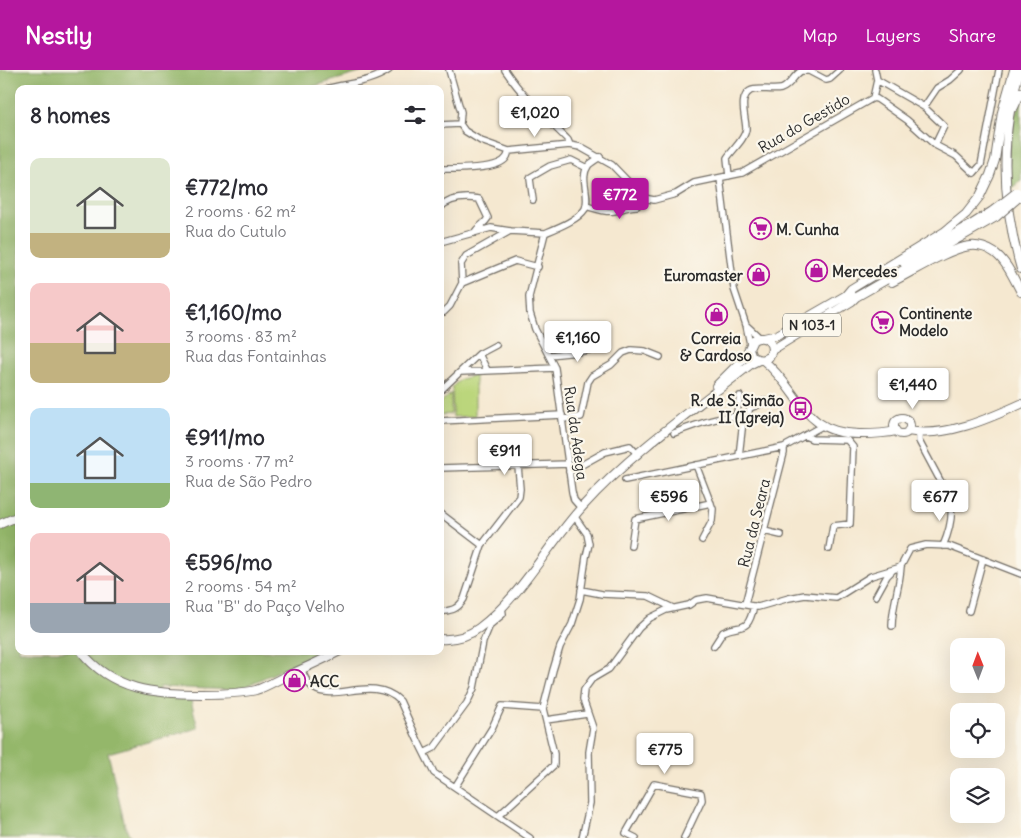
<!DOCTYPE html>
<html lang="en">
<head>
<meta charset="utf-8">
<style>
	:root { --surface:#fff; --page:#f7f7f7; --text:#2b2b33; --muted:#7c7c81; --accent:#b5179e }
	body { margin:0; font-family:Delius,sans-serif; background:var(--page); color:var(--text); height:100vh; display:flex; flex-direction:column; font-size:19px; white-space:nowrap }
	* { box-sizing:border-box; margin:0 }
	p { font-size:16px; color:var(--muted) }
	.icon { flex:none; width:28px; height:28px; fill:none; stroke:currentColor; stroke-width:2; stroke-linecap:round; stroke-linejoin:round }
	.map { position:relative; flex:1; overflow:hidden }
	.drawer { position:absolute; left:15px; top:15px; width:429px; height:570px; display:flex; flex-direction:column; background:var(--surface); border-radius:10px; box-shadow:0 5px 20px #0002 }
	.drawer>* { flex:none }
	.needle { width:32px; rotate:359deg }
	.controls { position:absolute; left:950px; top:568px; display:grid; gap:10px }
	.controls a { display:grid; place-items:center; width:55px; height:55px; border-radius:10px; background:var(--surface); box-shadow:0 5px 20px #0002; font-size:25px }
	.price { position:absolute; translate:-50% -42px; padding:0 11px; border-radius:5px; background:#fff; color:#222; font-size:16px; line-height:32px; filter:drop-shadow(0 1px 2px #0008) }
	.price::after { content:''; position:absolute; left:50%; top:30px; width:15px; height:11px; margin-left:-8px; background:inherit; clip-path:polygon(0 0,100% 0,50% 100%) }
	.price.active { background:var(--accent); color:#fff }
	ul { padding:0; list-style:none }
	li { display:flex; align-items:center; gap:15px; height:125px; padding:0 15px }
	li span { display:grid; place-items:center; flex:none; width:140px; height:100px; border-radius:10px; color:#555 }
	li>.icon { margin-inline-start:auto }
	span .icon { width:60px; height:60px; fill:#fffc; stroke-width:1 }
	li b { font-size:21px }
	h2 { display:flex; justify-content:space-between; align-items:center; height:60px; padding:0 15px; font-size:21px }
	header { display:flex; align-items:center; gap:30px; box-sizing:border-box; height:70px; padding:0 25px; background:var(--accent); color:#fff }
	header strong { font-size:24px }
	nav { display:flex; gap:28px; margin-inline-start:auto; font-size:18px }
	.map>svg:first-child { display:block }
	.green { fill:#bbd67b; stroke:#738053 }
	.forest { fill:#94b76b; stroke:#60714b }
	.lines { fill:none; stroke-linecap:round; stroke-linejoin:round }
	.minor-casing { stroke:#726d65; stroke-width:8 }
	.major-casing { stroke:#726d65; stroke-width:10 }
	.minor { stroke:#fff; stroke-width:5.5 }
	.major { stroke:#fff; stroke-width:8 }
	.major-bridge-casing { stroke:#726d65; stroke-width:10; stroke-linecap:butt }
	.major-bridge { stroke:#fff; stroke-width:8 }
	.labels { text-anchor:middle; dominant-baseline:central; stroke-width:4.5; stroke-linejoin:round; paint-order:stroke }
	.shield { fill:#fbf7ec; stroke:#696865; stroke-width:1 }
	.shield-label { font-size:14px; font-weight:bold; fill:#2b2b2b }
	.street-label { font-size:15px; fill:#2b2b2b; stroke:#fbf7ec }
	.poi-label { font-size:15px; font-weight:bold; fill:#2b2b2b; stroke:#fbf7ec; text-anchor:start }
</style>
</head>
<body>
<header>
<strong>Nestly</strong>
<nav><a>Map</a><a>Layers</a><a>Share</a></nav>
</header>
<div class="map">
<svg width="1021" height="768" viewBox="0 0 1021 768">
	<rect width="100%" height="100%" fill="#fbf7ec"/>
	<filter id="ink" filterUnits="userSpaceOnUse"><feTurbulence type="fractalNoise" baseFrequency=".02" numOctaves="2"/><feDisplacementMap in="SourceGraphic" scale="10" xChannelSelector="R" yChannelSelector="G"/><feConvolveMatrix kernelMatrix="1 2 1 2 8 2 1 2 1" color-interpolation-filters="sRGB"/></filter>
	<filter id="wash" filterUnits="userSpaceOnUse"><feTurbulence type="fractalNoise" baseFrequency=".0096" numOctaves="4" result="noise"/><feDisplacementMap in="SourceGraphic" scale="20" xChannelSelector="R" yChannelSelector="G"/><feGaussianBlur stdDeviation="1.12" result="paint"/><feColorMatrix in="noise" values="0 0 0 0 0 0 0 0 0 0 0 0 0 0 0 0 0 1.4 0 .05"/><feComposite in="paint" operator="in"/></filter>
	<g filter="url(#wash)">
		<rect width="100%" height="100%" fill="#f5e8d0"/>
		<path class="green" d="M475 305V346L453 347 452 317 461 309Z
			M451 323V344L440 345V333Z"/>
		<path class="forest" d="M0 0H370L304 19H19V581H323L237 620 159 617 158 626 190 627 198 658 108 683 125 756 131 768H0Z
			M1021 31V110L1011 119C1006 91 1007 56 1021 31Z"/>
	</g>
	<g filter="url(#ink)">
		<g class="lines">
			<defs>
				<path id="minor" d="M449 0 461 42 460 54 465 61 481 71 509 81 570 75 580 77 612 95 644 128 654 130 676 124 694 113 742 103 873 28 877 10 875 0
					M505 0C523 27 545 47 568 70L570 75
					M877 10 924 37 944 56 935 75
					M326 19C347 13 370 13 389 0
					M873 28 877 29 907 50 935 75 956 86 974 103 981 95 999 0
					M924 37 937 18 950 10 961 0
					M440 55 460 54
					M440 99C453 99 499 100 506 88 508 86 508 83 509 81
					M729 106 727 88C733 79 745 69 746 59 746 48 738 28 750 21 756 17 772 21 781 19 790 16 793 6 801 1H809L826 10 830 9 840 0
					M720 108 734 219 746 255 750 274
					M533 130 530 109 531 107 550 96 571 90 587 98
					M586 136C594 138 605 143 614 141 622 139 628 136 637 136L644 128
					M440 138C450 127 465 127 479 129L488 148C484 155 478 156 474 163
					M440 172 491 158 510 161 545 163
					M462 213 515 191 538 197
					M444 242 450 236 462 213 461 194 466 186 510 161
					M746 255 759 267
					M479 284 496 275
					M549 285 578 282 603 277
					M461 301 479 284 487 300
					M440 321 460 302 555 298
					M736 347 740 326
					M563 349 581 347 588 312 592 306 611 295 623 283 631 280 645 281 660 287
					M440 351 562 345
					M919 362V371L950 429C954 445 949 462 943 476
					M674 363C687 358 723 344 736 347 739 348 741 350 743 351
					M805 366 812 369 847 370 853 377 850 454 833 456 829 479
					M739 386 743 351 747 347 750 338 761 334 764 331
					M696 395 713 439 712 451 702 470
					M440 398 569 394
					M569 402 605 382 630 376 638 385
					M625 410 784 377 822 356
					M581 438 574 430 572 422 555 298 535 259 530 243 529 227 545 163C557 158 578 150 585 139 591 126 579 108 588 96 590 93 596 90 600 87
					M440 443 482 475
					M764 461 781 465
					M631 476 635 449 711 433
					M581 520 602 524 648 526 673 538
					M876 526 887 506 892 501
					M745 534 784 383V377
					M969 541 983 489
					M440 542C452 540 457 540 464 529L482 475 519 427 520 419 518 396
					M892 556C892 536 900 516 901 496
					M714 576 723 562C742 553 747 565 754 536
					M302 600C317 649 367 598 400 631L418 671 434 703 530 768
					M546 650 587 644
					M424 683 434 678 467 633 474 618 483 572 490 555 503 544 502 537
					M455 717 492 658 502 636 543 639
					M498 746 554 695V684L543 639 553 600 560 577 572 554 580 529 586 487 589 474 587 464 575 447
					M582 768 590 733 589 682 593 658 583 629 584 620 592 609 609 599 639 558 650 548 666 540 689 535 696 530 707 528 758 537 789 528 805 525 836 528 871 506 898 498 901 496 910 479 926 475 949 476 1021 504
					M636 768 626 763 654 714 701 723 702 730 684 768"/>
				<path id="major" d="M1020 0C999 66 1002 133 1021 199
					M1014 37 1021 22
					M904 193 972 154 994 140
					M892 212C912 202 950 178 970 176 978 175 988 178 995 183 1007 192 1014 209 1021 222
					M846 225 851 219 944 162 966 144 980 126 990 105 995 90 1002 42 1014 0
					M764 268 777 265 850 223
					M772 280 852 231 856 227 996 147
					M763 290C801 321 802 365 861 364 872 364 884 364 896 361
					M716 316 745 287 753 270C766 263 777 275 769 287L761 290 752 287 749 279
					M894 356a8 8 0 1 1 16 0a8 8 0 1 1-16 0Z
					M908 361C945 368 988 349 1021 334
					M0 454 19 446
					M440 569C455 570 467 567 479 558 522 526 547 475 583 436 631 383 694 339 751 294L759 290
					M81 581C112 621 156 624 202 624 220 624 239 624 256 620 266 617 275 611 284 607 303 599 322 590 340 581"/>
			</defs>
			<use href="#minor" class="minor-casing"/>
			<use href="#major" class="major-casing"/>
			<use href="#minor" class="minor"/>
			<use href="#major" class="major"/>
			<defs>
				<path id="major-bridge" d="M994 140 1017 122
					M996 147 1018 128"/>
			</defs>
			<use href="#major-bridge" class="major-bridge-casing"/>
			<use href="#major-bridge" class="major-bridge"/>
		</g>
	</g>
	<defs>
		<symbol id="supermarket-ring" viewBox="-11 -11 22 22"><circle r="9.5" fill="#fbf7ec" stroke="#b5179e" stroke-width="1.5"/><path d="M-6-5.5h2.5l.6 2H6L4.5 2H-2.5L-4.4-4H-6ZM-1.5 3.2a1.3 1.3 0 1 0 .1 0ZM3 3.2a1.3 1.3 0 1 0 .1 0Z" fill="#b5179e"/></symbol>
		<symbol id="shop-ring" viewBox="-11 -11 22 22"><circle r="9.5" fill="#fbf7ec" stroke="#b5179e" stroke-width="1.5"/><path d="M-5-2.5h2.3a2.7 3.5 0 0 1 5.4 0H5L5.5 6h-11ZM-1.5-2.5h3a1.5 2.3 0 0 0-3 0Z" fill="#b5179e"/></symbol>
		<symbol id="bus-ring" viewBox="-11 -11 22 22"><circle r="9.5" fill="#fbf7ec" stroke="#b5179e" stroke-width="1.5"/><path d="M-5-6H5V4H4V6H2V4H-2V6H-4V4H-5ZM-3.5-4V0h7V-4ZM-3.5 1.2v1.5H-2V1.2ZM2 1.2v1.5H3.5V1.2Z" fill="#b5179e"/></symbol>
	</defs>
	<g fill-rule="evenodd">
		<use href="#supermarket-ring" x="748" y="146" width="25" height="25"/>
		<use href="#shop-ring" x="804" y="188" width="25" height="25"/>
		<use href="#shop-ring" x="746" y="192" width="25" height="25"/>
		<use href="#shop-ring" x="704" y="232" width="25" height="25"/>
		<use href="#supermarket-ring" x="870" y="240" width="25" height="25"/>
		<use href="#bus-ring" x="788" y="326" width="25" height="25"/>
		<use href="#shop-ring" x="282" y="598" width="25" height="25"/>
	</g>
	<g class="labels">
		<rect class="shield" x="783" y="243.5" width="58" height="23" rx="4"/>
		<g class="shield-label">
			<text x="812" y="255">N 103-1</text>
		</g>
		<g class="street-label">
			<text transform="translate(804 53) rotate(-30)">Rua do Gestido</text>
			<text transform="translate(576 363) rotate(82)">Rua da Adega</text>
			<text transform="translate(754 453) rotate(-76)">Rua da Seara</text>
		</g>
		<g class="poi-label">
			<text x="776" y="159">M. Cunha</text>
			<text x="832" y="201">Mercedes</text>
			<text x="743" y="205" text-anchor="end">Euromaster</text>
			<text x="899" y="243">Continente<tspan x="899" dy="17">Modelo</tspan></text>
			<text x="716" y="268" text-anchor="middle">Correia<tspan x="716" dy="17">&amp; Cardoso</tspan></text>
			<text x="784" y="330" text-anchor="end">R. de S. Simão<tspan x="784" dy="17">II (Igreja)</tspan></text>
			<text x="310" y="611">ACC</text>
		</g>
	</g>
</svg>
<div class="controls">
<a><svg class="needle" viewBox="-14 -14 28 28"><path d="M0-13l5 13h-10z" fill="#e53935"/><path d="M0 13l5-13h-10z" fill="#7c7c81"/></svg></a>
<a><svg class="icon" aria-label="locate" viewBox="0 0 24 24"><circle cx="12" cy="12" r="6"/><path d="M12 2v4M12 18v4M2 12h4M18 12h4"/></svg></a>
<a><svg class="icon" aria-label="layers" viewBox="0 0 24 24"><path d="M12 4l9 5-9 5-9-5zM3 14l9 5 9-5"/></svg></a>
</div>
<b class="price" style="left:535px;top:68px">€1,020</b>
<b class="price active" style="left:620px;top:150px">€772</b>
<b class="price" style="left:578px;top:293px">€1,160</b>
<b class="price" style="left:913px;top:340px">€1,440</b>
<b class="price" style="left:505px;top:406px">€911</b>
<b class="price" style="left:669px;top:452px">€596</b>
<b class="price" style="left:940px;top:452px">€677</b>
<b class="price" style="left:665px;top:705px">€775</b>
<section class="drawer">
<h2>8 homes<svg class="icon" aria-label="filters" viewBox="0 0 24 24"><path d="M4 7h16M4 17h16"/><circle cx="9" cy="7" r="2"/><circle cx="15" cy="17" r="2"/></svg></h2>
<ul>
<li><span style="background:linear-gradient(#dfe7d0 75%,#c2b280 0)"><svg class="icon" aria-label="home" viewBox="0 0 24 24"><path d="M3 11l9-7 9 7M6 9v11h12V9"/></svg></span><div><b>€772/mo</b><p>2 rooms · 62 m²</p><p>Rua do Cutulo</p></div></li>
<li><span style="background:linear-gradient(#f6c9c9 60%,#c2b280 0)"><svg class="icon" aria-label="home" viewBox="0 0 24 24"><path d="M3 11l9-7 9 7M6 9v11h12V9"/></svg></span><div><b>€1,160/mo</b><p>3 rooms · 83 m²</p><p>Rua das Fontainhas</p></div></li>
<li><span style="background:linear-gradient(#bfe0f5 75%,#8fb573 0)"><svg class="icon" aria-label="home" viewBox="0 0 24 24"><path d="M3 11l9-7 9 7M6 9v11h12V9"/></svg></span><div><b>€911/mo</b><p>3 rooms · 77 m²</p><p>Rua de São Pedro</p></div></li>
<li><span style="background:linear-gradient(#f6c9c9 70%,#9aa5b1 0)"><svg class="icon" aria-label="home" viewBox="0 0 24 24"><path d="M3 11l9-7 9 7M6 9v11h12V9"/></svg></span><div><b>€596/mo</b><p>2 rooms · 54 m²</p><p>Rua ''B'' do Paço Velho</p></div></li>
</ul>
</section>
</div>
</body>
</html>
